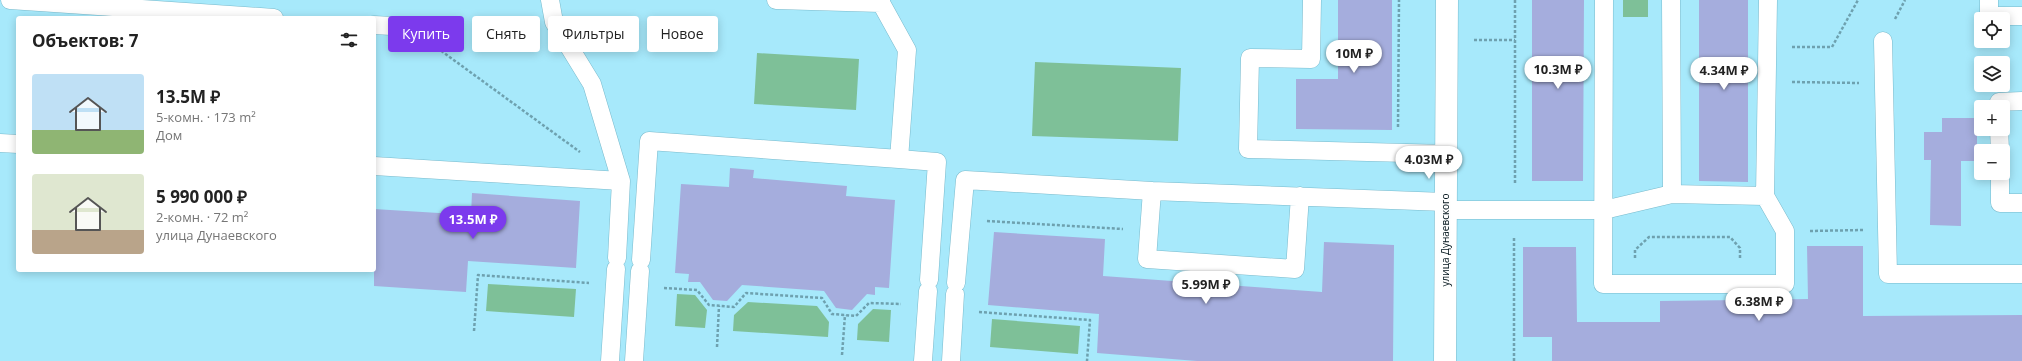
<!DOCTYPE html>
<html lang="ru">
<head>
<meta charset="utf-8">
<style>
	:root { --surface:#fff; --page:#f2f2f2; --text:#222; --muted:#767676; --accent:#7c3aed }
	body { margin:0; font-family:"Open Sans",sans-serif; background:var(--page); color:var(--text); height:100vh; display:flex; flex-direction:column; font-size:15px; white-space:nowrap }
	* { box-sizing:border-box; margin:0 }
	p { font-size:13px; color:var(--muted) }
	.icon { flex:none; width:22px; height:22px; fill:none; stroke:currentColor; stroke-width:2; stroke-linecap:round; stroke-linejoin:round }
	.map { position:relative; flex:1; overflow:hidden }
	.details { position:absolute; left:16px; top:16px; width:360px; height:256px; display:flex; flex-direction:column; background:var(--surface); border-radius:4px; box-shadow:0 2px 10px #0003 }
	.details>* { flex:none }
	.top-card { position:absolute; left:388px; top:16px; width:380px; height:36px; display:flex; gap:8px }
	.tools { position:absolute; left:1974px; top:12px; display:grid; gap:8px }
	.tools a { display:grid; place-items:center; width:36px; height:36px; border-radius:4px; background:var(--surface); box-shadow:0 2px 10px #0003; font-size:20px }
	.price { position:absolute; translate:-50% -34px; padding:0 9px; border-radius:14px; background:#fff; color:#222; font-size:13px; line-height:26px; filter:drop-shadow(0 1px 2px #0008) }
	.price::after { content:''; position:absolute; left:50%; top:24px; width:12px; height:9px; margin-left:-6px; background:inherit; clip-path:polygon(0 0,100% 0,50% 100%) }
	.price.selected { background:var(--accent); color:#fff }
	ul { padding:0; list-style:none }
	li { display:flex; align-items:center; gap:12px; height:100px; padding:0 16px }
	li span { display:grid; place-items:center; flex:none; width:112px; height:80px; border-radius:4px; color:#555 }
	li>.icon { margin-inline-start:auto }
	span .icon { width:48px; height:48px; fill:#fffc; stroke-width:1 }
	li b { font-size:17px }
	h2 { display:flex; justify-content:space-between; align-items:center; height:48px; padding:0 16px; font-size:17px }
	.tag { padding:0 14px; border-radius:4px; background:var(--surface); box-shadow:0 2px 10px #0003; font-size:14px; line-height:36px }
	.tag.selected { background:var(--accent); color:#fff }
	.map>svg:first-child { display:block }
	.green { fill:#7ec098 }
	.building { fill:#a5addd }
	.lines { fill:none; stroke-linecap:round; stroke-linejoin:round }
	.lane-casing { stroke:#79bacc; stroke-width:19 }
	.street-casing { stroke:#79bacc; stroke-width:23 }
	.path { stroke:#6ea1af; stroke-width:2.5; stroke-dasharray:3 2; stroke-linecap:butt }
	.lane { stroke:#fff; stroke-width:18 }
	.street { stroke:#fff; stroke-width:22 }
	.labels { text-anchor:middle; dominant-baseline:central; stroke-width:4; stroke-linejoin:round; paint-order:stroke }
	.street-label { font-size:10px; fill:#00131a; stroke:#fefefe }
</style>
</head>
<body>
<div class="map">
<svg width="2022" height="361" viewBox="0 0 2022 361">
	<rect width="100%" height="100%" fill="#a7e9fb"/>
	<path class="green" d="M1623 0H1648V17H1623Z
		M757 53 859 59 856 110 754 104Z
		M1035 62 1181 68 1178 141 1032 136Z
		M488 284 576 289 574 317 486 311Z
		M677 294 695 295 707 310 705 328 675 326Z
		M748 302 817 306 829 322 828 337 733 331 734 315Z
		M873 309 891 310 889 342 857 340 858 324Z
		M992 319 1080 326 1078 354 990 347Z"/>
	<path class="building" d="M1338 0H1392V130L1296 129V79H1338Z
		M1532 0H1584L1583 181H1532Z
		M1699 0H1748V182L1699 181Z
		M1942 118H1977V161H1961V226L1930 225 1931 160H1924V132H1942Z
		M730 168 754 170 753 178 847 186 846 196 895 200 889 288 875 287V295L867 294 852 310 836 308 824 291 742 285 727 301 713 300 700 282H688L689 274 675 273 681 184 729 187Z
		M472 193 580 201 576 268 468 261 466 292 374 286V209L471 215Z
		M994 232 1105 239 1103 276 1322 292 1324 242 1394 245 1393 361H1197L1097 353 1099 314 988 305Z
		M1807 246H1863V316L2022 315V361H1552V337H1523V247H1576L1577 322H1660V301L1808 299Z"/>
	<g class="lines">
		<defs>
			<path id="lane" d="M10 0 274 18
				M550 0 554 22 592 84 621 181 617 258
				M776 0 881 3V0
				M1312 0 1311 59 1250 58 1248 149 1446 154
				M1604 0 1603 284H1785V231L1765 196 1768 0
				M1671 0 1672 194
				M1989 0V16H2022
				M881 3 907 50 899 159
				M374 25 409 27
				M1883 41 1888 274H2022
				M1999 107V102L2022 101
				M1999 129 2000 151
				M0 143 18 144
				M374 166 621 181
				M2000 173V203H2022
				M1152 191 1147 259 1295 269 1300 196
				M1445 210H1604L1672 194 1765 196
				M641 260 649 141 899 159 937 162 929 280
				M956 283 965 180 1152 191 1445 202
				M610 361 616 269
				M634 361 640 271
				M923 361 928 291
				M951 361 955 294"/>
			<path id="street" d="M1445 361 1447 0"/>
		</defs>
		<use href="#lane" class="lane-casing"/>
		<use href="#street" class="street-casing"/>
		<path class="path" d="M1895 19 1905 0
			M1474 40H1515
			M429 42 580 152
			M1792 47H1832L1858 0
			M1792 82 1859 83
			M1398 127 1399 0
			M1515 183V0
			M987 221 1123 229
			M1810 231 1863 230
			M1635 258V250L1649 237H1730L1740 248V259
			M664 288 697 290 709 305 734 307 746 293 822 298 832 314 856 316 869 303 901 304
			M979 312 1090 320 1087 361
			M474 331 478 275 589 283
			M717 347 719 306
			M842 355 845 315
			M1514 361V236"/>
		<use href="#lane" class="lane"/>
		<use href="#street" class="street"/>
	</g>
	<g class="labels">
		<g class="street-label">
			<text transform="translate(1445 240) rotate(-90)">улица Дунаевского</text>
		</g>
	</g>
</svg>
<div class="tools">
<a><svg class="icon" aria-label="locate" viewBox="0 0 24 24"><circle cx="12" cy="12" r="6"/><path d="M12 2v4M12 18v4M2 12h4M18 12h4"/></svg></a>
<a><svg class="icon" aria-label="layers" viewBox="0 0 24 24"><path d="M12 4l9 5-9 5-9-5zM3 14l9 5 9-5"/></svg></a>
<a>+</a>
<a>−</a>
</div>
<b class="price" style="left:1354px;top:74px">10M ₽</b>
<b class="price" style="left:1558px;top:90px">10.3M ₽</b>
<b class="price" style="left:1724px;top:91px">4.34M ₽</b>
<b class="price" style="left:1429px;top:180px">4.03M ₽</b>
<b class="price selected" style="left:473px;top:240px">13.5M ₽</b>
<b class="price" style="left:1206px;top:305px">5.99M ₽</b>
<b class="price" style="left:1759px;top:322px">6.38M ₽</b>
<div class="top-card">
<a class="tag selected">Купить</a>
<a class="tag">Снять</a>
<a class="tag">Фильтры</a>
<a class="tag">Новое</a>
</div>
<section class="details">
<h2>Объектов: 7<svg class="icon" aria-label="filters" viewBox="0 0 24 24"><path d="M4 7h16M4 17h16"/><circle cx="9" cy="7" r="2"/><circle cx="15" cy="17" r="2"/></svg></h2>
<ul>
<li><span style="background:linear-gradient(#bfe0f5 70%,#8fb573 0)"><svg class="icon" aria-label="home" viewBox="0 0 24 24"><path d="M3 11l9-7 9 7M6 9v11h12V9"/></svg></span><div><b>13.5M ₽</b><p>5-комн. · 173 m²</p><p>Дом</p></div></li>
<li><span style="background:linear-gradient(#dfe7d0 70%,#b9a48a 0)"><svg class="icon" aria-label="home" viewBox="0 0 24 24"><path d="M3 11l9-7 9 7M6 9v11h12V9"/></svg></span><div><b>5 990 000 ₽</b><p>2-комн. · 72 m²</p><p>улица Дунаевского</p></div></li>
</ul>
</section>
</div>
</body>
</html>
